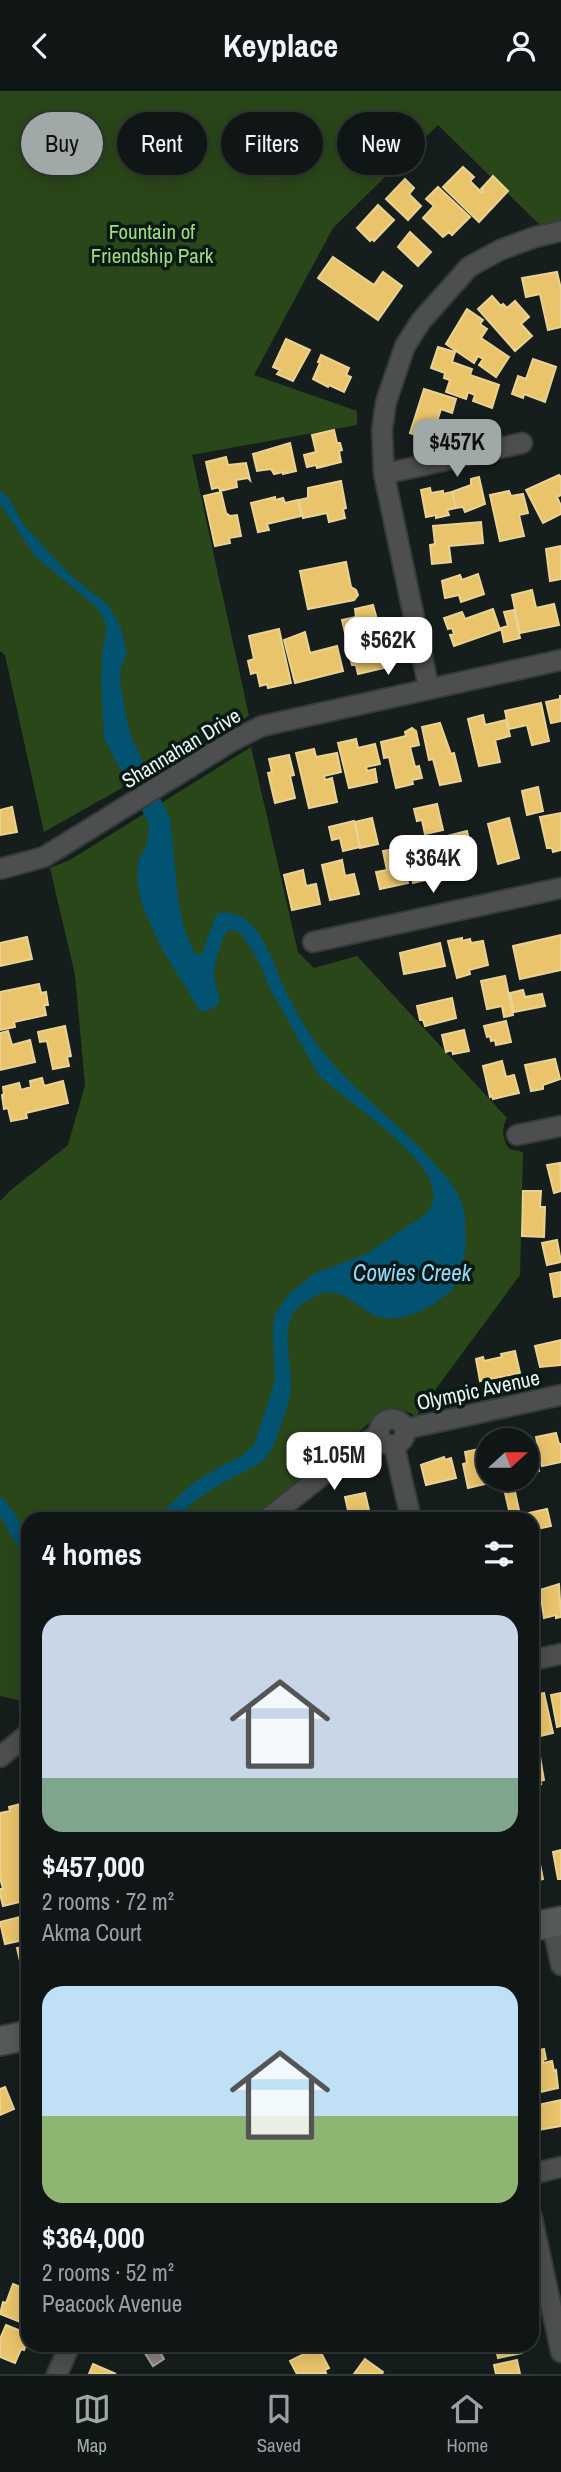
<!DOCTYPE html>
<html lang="en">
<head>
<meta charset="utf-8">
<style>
	:root { --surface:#101616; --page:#1e2323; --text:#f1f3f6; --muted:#9c9fa1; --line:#303535; --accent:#a0a9a7 }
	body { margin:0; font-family:"Archivo Narrow",sans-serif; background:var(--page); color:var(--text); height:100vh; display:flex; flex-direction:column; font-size:26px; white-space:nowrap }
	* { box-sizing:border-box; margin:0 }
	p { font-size:23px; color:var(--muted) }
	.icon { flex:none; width:38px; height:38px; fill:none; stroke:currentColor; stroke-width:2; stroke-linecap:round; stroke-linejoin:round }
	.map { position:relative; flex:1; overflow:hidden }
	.panel { position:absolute; left:21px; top:1421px; width:518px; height:840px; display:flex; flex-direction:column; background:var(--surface); border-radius:21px; box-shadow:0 4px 18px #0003,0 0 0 2px var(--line) }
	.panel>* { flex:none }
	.hud { position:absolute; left:21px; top:21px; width:520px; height:63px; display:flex; gap:14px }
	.needle { width:46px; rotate:69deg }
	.controls { position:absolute; left:476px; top:1337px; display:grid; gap:14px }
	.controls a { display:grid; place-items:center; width:63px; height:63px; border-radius:50%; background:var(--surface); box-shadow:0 4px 18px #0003,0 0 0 2px var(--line); font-size:35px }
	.price { position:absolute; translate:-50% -60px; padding:0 16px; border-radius:14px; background:#fff; color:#222; font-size:23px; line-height:46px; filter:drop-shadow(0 2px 4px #0008) }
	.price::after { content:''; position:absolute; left:50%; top:42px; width:21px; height:16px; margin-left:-10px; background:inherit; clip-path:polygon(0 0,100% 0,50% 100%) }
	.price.current { background:var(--accent); color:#111 }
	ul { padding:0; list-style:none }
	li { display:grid; align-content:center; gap:14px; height:371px; padding:0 21px }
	li span { display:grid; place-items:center; height:217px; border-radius:21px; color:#555 }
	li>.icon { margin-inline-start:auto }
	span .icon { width:126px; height:126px; fill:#fffc; stroke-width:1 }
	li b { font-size:30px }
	h2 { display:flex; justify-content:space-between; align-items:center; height:84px; padding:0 21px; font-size:30px }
	.chip { padding:0 24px; border-radius:32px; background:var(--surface); box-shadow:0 4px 18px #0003,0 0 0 2px var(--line); font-size:24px; line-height:63px }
	.chip.current { background:var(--accent); color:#111 }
	header { display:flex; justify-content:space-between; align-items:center; height:91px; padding:0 21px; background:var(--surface); font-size:32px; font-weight:800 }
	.dock { display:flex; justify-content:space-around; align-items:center; height:98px; border-top:2px solid var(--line); background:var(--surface); font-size:19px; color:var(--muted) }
	.dock a { display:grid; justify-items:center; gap:4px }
	.dock .current { color:var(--accent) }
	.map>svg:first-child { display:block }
	.green { fill:#2a4719 }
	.water { fill:#025271 }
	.homes { fill:#e9c46a; stroke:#e9d293; stroke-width:2 }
	.industry { fill:#8a817c; stroke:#a7a49f; stroke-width:2 }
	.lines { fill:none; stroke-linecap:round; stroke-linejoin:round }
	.minor-casing { stroke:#353b3a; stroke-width:23 }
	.secondary-casing { stroke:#353b3a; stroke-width:32 }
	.minor { stroke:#4c4e4f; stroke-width:19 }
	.secondary { stroke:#575a5a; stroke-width:28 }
	.labels { text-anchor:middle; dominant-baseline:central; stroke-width:7; stroke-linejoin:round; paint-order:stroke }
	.park-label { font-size:21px; fill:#9fdd7c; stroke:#091916 }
	.street-label { font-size:21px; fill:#eaf4f2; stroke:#091916 }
	.water-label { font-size:23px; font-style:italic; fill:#94d8fd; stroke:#091916 }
</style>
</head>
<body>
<header><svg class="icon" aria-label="back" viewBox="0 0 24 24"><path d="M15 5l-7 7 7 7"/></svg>Keyplace<svg class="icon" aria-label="person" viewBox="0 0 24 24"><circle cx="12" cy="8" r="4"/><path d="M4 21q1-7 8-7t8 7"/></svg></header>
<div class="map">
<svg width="561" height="2283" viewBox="0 0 561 2283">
	<rect width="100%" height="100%" fill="#161e1d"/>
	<path class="green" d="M0 0H561V133L546 140 438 34 333 137 254 284 357 320V334L192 364 249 625 44 741 5 564 0 560Z
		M251 656 298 861 314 877 357 865 507 1027C501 1039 502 1046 509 1058L523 1061 520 1184 416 1325C392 1313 383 1316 366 1335L252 1428H28V1617L18 1620 22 1610 0 1605V1110L11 1099 68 1054 85 994 75 884 50 777 70 769Z"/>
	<path class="water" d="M0 399 8 406 23 433 70 484 109 515 122 539 127 563 121 575 120 590 127 630 133 650 170 728 179 815 185 840 194 862 201 864 203 860 215 827 219 822C261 817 272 874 286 901 296 921 308 942 322 960 355 1001 399 1033 434 1072 445 1085 459 1099 463 1116 466 1129 466 1145 465 1158 464 1169 464 1180 459 1189 445 1212 402 1235 376 1225 362 1219 345 1201 329 1201 321 1201 313 1206 305 1211 276 1228 292 1268 291 1295 290 1305 287 1316 284 1325 279 1339 274 1358 264 1369 258 1374 248 1378 241 1382 217 1395 194 1407 177 1428H155L192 1393 226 1372 240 1366 254 1354 275 1290 273 1244 274 1225 289 1203 313 1183 368 1162 424 1124C470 1085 340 1008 318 983L269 896 260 873 240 841 228 839C221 849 214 871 214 884 215 894 220 902 219 913L209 919 200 920 162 858 143 817 137 792 139 768 147 754 149 733 104 647 101 588 103 555 107 540 105 530 96 516 34 464 0 412Z
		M0 1405C22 1430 28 1440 28 1473L0 1425Z"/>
	<path class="homes" d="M463 76 474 86 470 90 482 102 484 101 481 98 493 85 508 100 479 131 443 96Z
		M405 88 414 97 409 103 421 115 408 129 386 108Z
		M438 96 470 126 452 144 449 141 443 146 423 127 434 115 426 108Z
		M378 114 394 129 374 150 372 148 370 150 357 137Z
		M410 141 431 161 418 175 398 156Z
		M333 166 374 194 383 181 402 195 378 229 318 187Z
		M557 181 561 198V236L548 239 540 203 526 206 522 187Z
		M492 205 501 215 503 213 507 217 515 210 529 226 521 233 532 245 515 260 478 218Z
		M467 218 483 229 480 233 487 238 481 247 509 266 496 286 479 274 483 268 478 265 474 272 446 253Z
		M286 248 310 259 293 290 277 283 280 279 273 276Z
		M438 256 455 261 452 271 472 278 470 284 499 294 492 317 473 310 475 304 468 301 466 308 446 301 450 289 444 287 445 282 431 277Z
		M321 264 349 277 346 284 351 286 344 301 329 294 328 296 313 288 320 272 318 271Z
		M533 268 556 276 545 311 524 303 523 307 512 303 518 285 526 288Z
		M424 298 456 308 452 322 441 318 432 346 426 344 425 347 410 342Z
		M334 339 337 352H340L342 359 339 360 341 371 317 377 316 374 307 376 304 364 316 361 312 344Z
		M290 352 296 380 283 383V381L274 383 271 378 257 380 253 363Z
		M226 366 228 374 246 372 250 389 248 387 236 389 237 396 220 400 219 396 212 398 206 371Z
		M559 384 561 386V404L557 406 561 415V423L543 432 526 399Z
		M479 386 485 413 465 421 463 416 456 417 452 401 471 394V388Z
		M341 390 346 417 343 418 345 427 329 431 327 422 303 427 299 409 308 407V397Z
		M430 397 431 402 443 400V403L452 401 456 417 447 419 449 424 436 427V424L426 426 421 399Z
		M509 400 511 405 523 403 528 422 519 424 524 445 500 450 490 404Z
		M221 401 226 422 230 425 237 424 241 445 229 447 230 452 215 455 204 405Z
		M275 406V409L283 407 285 412 298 409 301 425 267 433 269 439 258 441 251 412Z
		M481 431 483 452 449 455 451 471 432 473 430 454 435 453 433 435Z
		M561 455V488L550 490 546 458Z
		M346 471 351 496 356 499 358 504 354 509 308 518 300 480Z
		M478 483 484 503 461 511 459 504 445 507 442 490 460 484 462 489Z
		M532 499 536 517 554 513 559 534 520 542 512 504Z
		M373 514 381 543 351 550 349 541 345 542 342 529 356 526 355 518Z
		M493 518 500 539 454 555 450 544 454 543 452 537 448 538 444 527 462 521 465 528Z
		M514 519 520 547 504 551 501 537 508 535 504 521Z
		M279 538 291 592 268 597 267 593 260 595 257 581 251 583 248 570 254 568 249 545Z
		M305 541 310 562 337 555 343 580 295 592 284 549Z
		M380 547 388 576 358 583 356 574H352L349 562 364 559 362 551Z
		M560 605H561V630L551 632 546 611 560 608Z
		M541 612 549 650 532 654 527 634 509 638 505 620Z
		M483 624 485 634 506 629 510 645 495 649 500 671 479 675 468 628Z
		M440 632 451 663 454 662 461 690 440 694 433 668 429 669 422 636Z
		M412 637 416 640 419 654 410 656 415 676 419 675 422 687 412 689 413 693 396 697 389 666 384 667 381 651 406 645 405 641Z
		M356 648 358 657 375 653 380 673 366 676 367 680 375 678 377 691 349 697 338 652Z
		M314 658 316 666 337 662 341 681 324 685 325 689 332 687 337 711 309 717 296 662Z
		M289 664 294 684 290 685 295 707 275 712 268 682 272 681 269 668Z
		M538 696 543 720 527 724 522 700Z
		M437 713 443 739 425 743 422 729 417 730 414 718Z
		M12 716 17 741 0 744V719Z
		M561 722V759L553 761 552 757H547L540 726Z
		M372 727 378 753 360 757 355 731Z
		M509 727 519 767 498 773 488 733Z
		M354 730 360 756 343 760 340 747 332 749 329 736Z
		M467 740 475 776 455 780 447 745Z
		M424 751 427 768 437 766 442 785 413 792 405 756Z
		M401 757 408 792 380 798 376 781 387 779 383 760Z
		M342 769 345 785 354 783 359 803 330 809 322 774Z
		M303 779 306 795 316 793 320 813 292 819 284 784Z
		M561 844V879L520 888 513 855Z
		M27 846 32 868 0 875V852Z
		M462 847V850L470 848 471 852 483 850 488 874 469 879 470 883 457 887 448 850Z
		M440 852 445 875 404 883 400 862Z
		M505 885 513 924 504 926 502 915 487 918 481 890Z
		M39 893 41 902 46 901 48 914H44L46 924 14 931 15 936 0 939V901Z
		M523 899 525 906 542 903 545 915 514 921 510 902Z
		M452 907 456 927 425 935 423 929H420L417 915Z
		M506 930 511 951 496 954 495 949 491 950 490 945 487 946 484 935Z
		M65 935 71 965 67 966 69 975 53 978 47 950 40 951 38 941Z
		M464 939 469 960 453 963 452 959 446 961 442 944Z
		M8 940 12 954 30 949 35 971 0 979V942Z
		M555 968 560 988 543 994V998L531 1000 525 974Z
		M502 970 506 986 514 984 519 1002 493 1008 492 1005 490 1006 483 975Z
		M42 987 44 995 63 990 68 1012 26 1022 27 1027 11 1030 8 1017 4 1018 2 1004 4 1003 3 996 19 992 21 999 31 996 30 990Z
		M560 1072 561 1100 554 1102 547 1074Z
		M523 1100H541L540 1116H545L544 1146 522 1145Z
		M557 1149 561 1171 547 1174 542 1152Z
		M561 1181V1205L554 1206 550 1183Z
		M561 1249V1274L540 1276 535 1255Z
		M515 1260 520 1282 480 1290 476 1268 483 1266 484 1270 502 1266 501 1263Z
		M556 1342 559 1353H561V1371L542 1375 536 1346Z
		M532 1350 539 1380 527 1383V1352Z
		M488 1356V1387L483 1388 485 1393 468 1397 463 1373 467 1372 465 1361Z
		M444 1366 445 1369 451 1367 456 1387 426 1394 421 1374Z
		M515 1401 520 1424 547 1418 551 1435 532 1439V1428H511L505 1402Z
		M365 1402 371 1428H350L345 1406Z
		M559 1493 561 1526 556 1527V1524L544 1527 540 1499Z
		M544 1602 553 1642 532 1647V1605Z
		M561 1602V1635L557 1636 551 1604Z
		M540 1666 544 1689 540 1690 541 1693 532 1695V1668Z
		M28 1711V1809L3 1815 0 1803V1798H3L0 1787V1722L10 1720 9 1716Z
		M536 1754 543 1788 532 1791V1755Z
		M561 1759V1788H558L553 1761Z
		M28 1824V1848L5 1853 0 1831Z
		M28 1855V1868L20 1870 17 1857Z
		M544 1958 546 1968 543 1969V1972L552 1970 554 1980 556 1979 558 1997 532 2003V1961Z
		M5 1996 14 2018 0 2024V1998Z
		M561 2009V2035L538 2039 533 2015Z
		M13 2193 28 2199V2234L0 2223 3 2211 6 2212Z
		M6 2234 28 2243V2250L24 2259 21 2258 15 2272 0 2266V2248Z
		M495 2254H520L522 2262 498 2267Z
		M318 2256 329 2277 325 2279 326 2282 297 2283 290 2270Z
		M365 2268 383 2281 382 2283H354Z
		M517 2269 520 2283H496L494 2274Z
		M93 2273 116 2283H89Z"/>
	<path class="industry" d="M151 2254H156L164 2268 153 2275 143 2259Z"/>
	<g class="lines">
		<defs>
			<path id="minor" d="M384 383 522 352
				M429 598 384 383 382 339 386 311 405 255 421 230 469 176 500 159 535 146 561 140
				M0 778 44 766 232 650 262 635 561 569
				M313 851 561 797
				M517 1044 561 1035
				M379 1341a13 13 0 1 1 26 0a13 13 0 1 1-26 0Z
				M405 1338 561 1304
				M394 1354 411 1428
				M267 1428 358 1356 379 1343
				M532 1569 561 1563
				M0 1666 28 1643
				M552 1832 561 1874
				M532 2083 561 2076
				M532 2127 561 2261
				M57 2283 70 2254"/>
			<path id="secondary" d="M532 1836 561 1830
				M0 1950 28 1944"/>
		</defs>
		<use href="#minor" class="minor-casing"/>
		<use href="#secondary" class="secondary-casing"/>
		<use href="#minor" class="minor"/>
		<use href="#secondary" class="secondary"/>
	</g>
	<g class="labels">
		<g class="park-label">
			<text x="152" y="140">Fountain of<tspan x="152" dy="24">Friendship Park</tspan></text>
		</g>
		<g class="street-label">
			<text transform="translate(181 657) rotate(-31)">Shannahan Drive</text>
			<text transform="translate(478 1299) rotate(-12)">Olympic Avenue</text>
		</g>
		<g class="water-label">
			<text x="412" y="1181">Cowies Creek</text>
		</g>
	</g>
</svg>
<div class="controls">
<a><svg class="needle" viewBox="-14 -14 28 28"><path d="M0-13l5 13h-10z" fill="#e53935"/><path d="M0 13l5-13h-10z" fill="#9c9fa1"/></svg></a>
</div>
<b class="price current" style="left:457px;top:388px">$457K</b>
<b class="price" style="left:388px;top:586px">$562K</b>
<b class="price" style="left:433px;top:804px">$364K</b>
<b class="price" style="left:334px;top:1401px">$1.05M</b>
<div class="hud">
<a class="chip current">Buy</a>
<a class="chip">Rent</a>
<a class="chip">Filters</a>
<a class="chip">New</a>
</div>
<section class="panel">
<h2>4 homes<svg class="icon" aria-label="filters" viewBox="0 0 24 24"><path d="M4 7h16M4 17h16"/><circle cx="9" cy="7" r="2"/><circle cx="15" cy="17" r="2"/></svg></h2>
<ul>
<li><span style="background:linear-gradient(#c9d6e8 75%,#7fa58c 0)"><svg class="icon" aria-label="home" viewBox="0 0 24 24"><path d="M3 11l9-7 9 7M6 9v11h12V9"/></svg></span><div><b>$457,000</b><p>2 rooms · 72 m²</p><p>Akma Court</p></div></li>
<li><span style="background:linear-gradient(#bfe0f5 60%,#8fb573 0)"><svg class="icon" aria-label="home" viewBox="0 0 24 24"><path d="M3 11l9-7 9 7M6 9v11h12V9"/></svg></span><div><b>$364,000</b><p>2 rooms · 52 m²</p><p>Peacock Avenue</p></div></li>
</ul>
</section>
</div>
<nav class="dock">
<a class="current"><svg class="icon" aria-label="map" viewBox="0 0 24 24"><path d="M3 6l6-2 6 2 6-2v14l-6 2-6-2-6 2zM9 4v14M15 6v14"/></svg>Map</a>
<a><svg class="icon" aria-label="saved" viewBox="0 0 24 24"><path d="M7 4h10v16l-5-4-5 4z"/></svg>Saved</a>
<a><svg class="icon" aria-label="home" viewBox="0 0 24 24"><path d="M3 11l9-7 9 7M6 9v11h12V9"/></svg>Home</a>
</nav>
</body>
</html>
